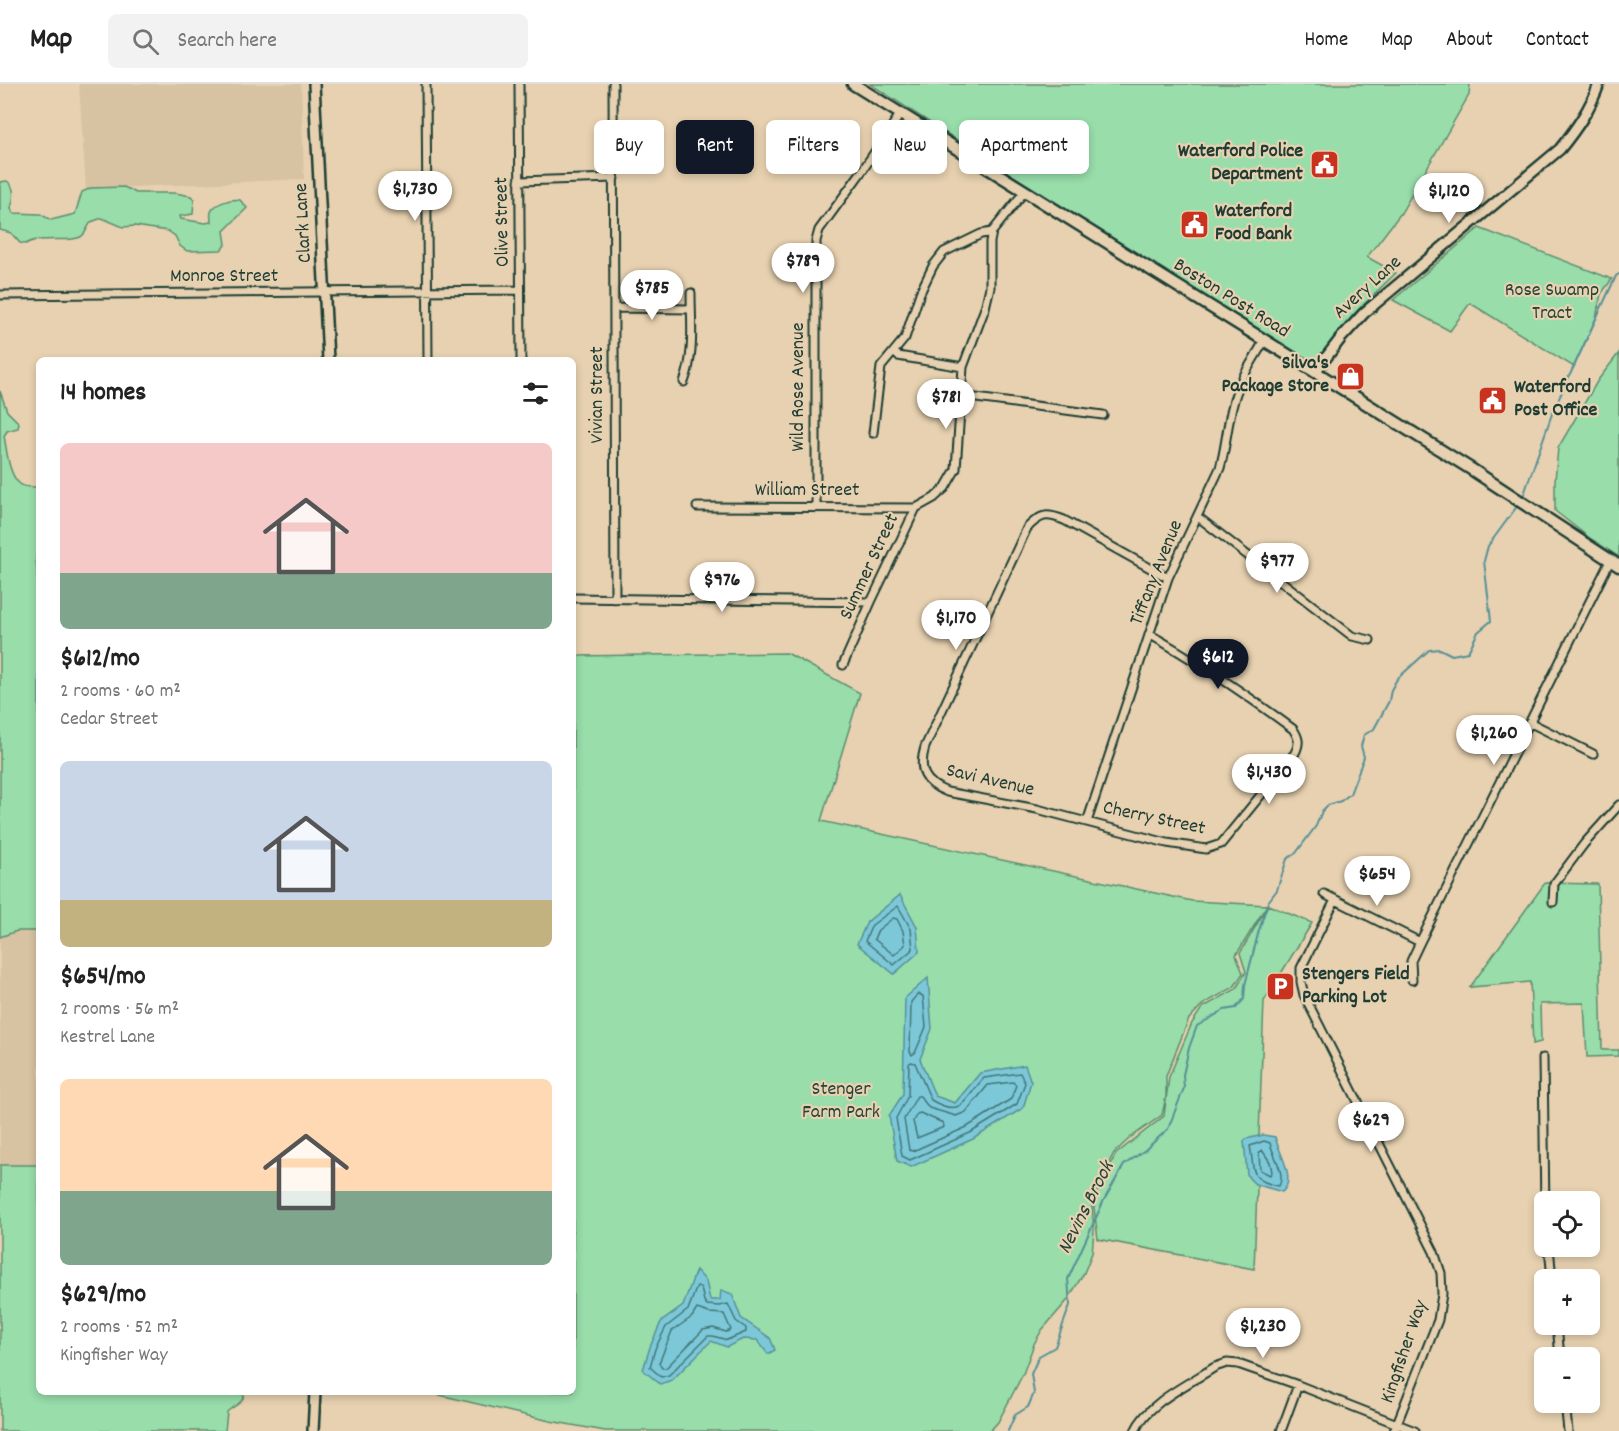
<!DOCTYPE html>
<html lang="en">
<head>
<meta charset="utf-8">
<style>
	:root { --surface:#fff; --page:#f2f2f2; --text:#222; --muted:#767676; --line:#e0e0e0; --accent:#111827 }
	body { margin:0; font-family:Dekko,sans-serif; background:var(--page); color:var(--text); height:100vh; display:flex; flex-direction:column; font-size:22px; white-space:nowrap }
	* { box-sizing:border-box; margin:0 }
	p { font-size:20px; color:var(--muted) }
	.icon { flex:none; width:33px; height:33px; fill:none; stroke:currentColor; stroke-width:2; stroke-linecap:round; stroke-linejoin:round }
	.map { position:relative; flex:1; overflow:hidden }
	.sheet { position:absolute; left:36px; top:273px; width:540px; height:1038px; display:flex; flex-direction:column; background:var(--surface); border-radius:9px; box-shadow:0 3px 9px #0003 }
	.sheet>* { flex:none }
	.banner { position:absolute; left:594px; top:36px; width:570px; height:54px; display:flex; gap:12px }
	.fabs { position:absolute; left:1534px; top:1107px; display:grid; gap:12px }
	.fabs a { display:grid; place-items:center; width:66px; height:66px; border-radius:9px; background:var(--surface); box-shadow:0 3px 9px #0003; font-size:30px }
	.price { position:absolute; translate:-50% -51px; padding:0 14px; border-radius:21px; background:#fff; color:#222; font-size:20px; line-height:39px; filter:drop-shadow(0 2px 3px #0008) }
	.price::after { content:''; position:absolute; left:50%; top:36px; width:18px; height:14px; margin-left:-9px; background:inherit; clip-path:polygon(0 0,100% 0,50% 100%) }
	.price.selected { background:var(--accent); color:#fff }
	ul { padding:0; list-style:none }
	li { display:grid; align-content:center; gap:12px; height:318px; padding:0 24px }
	li span { display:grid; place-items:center; height:186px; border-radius:9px; color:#555 }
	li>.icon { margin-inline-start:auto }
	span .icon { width:108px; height:108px; fill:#fffc; stroke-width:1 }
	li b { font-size:26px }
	h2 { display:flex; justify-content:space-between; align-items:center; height:72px; padding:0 24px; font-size:26px }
	.pill { padding:0 21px; border-radius:9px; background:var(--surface); box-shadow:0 3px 9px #0003; font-size:21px; line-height:54px }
	.pill.selected { background:var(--accent); color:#fff }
	header { display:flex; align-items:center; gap:36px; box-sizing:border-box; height:84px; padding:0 30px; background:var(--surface); border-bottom:2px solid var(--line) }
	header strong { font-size:28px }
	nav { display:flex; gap:33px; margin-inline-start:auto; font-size:21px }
	.search { width:420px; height:54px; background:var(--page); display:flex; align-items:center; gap:15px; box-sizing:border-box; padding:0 21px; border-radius:9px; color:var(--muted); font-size:22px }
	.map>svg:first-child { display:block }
	.built { fill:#d7c2a1 }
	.green { fill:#98ddaa; stroke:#5c8d6f; stroke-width:1.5 }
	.water { fill:#7bc8d9; stroke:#569097; stroke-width:1.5 }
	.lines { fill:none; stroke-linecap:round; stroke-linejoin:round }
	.shore { stroke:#447576; stroke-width:1.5 }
	.stream { stroke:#569097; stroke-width:2 }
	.street-casing { stroke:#1f3d34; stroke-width:11 }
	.secondary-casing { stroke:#1f3d34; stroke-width:14 }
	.primary-casing { stroke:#1f3d34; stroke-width:15 }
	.street { stroke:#e7d1b0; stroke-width:7 }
	.secondary { stroke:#e7d1b0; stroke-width:9 }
	.primary { stroke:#e7d1b0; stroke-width:10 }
	.labels { text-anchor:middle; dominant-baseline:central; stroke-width:4.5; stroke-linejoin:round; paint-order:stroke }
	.poi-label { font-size:20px; font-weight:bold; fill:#1f3d34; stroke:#e7d1b0; text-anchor:start }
	.street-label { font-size:20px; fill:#1f3d34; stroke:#e7d1b0 }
	.park-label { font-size:20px; fill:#25453a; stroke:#e7d1b0 }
	.water-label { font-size:21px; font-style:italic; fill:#24443c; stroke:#e7d1b0 }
</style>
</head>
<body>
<header>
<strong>Map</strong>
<div class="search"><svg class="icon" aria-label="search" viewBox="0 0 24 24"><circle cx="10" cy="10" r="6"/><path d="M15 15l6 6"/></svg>Search here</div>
<nav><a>Home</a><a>Map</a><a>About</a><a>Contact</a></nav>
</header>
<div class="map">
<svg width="1619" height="1347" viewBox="0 0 1619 1347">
	<rect width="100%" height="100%" fill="#e7d1b0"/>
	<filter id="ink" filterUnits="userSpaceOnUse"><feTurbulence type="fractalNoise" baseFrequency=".0167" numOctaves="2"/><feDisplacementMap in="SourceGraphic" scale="12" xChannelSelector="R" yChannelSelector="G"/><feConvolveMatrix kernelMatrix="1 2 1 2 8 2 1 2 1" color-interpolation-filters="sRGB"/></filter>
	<g filter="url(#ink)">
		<path class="built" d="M79 0H301L304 95 86 105Z
			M17 847H39V1081H0V853Z"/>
		<path class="green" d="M870 0H1470L1469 11 1401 129 1367 173 1396 189 1353 231 1315 287Z
			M7 97C16 103 14 115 11 124L13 129 40 130 51 136 75 130 82 108 91 104 124 103 136 109H175L191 112 194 115 193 130 180 132 181 135 205 139 211 138C211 135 210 131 211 128 214 119 233 114 240 116L247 124 224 147 226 160 221 166 187 167 180 162 175 152 168 147 135 142 123 143 102 134 91 138C88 142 86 148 83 151 76 160 38 151 26 160L20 159 11 149 0 146V98Z
			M1479 144 1612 195 1601 210 1596 234 1574 283 1470 219 1450 247 1393 216Z
			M1619 269V473L1591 455 1555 427V396L1558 364 1598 296Z
			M0 307 7 327 19 339 18 344 7 347 4 352C7 366 8 390 20 400 25 404 33 403 39 403V466L36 473 39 517V847H17L0 853Z
			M787 569 860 609 821 737 1192 817 1267 821 1236 871 1243 889 1234 903 1202 921 1189 935 1166 992V1013L1162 1031 1130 1054 1114 1069 1095 1106 1092 1122 1094 1146 1092 1169 1084 1189 1067 1217 1042 1246 1034 1260 1023 1290 998 1338 990 1347H605L550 1337 427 1308H573V572Z
			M1545 799 1598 800 1602 966H1619V972L1587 973 1584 919 1540 920 1541 958 1533 960 1530 898 1470 903Z
			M1268 821 1312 839 1264 917 1254 1185 1098 1155 1094 1124 1097 1106 1116 1070 1164 1032 1169 993 1192 939 1202 924 1236 905 1246 888 1240 869Z
			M0 1081H39V1308H244C245 1320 233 1321 227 1328L225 1347H0Z"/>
		<path class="water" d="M900 811 917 843 919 868 894 890 857 860 867 838Z
			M928 894 932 945 920 975 935 1012 955 1019 980 989 1025 981 1031 998 1023 1024 973 1055 911 1083 897 1077 889 1032 903 1010 905 914Z
			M1263 1051 1275 1053C1279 1069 1297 1095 1282 1108L1255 1100 1249 1094 1247 1090 1244 1057 1246 1055Z
			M696 1186 706 1197 710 1216H720L721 1206 732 1210 741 1234 770 1254 775 1266 768 1270 757 1256 743 1255 727 1263 711 1257 672 1296 660 1300 643 1286 650 1263 661 1238 683 1222Z"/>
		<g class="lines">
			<path class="shore" d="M898 822 911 845 913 865 894 881 865 857 872 841Z
				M893 834 897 835 903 847 905 861 894 871 874 855 878 846Z
				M918 910 923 912 926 943 915 969 912 971 910 968 911 918Z
				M911 978 915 979 931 1016C963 1035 964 1015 984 994L1020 989 1025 999 1017 1020 970 1049 910 1076 902 1072 896 1034 908 1012 909 980Z
				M1013 998 1016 1001 1011 1015 967 1043 913 1067 909 1066 904 1035 917 1012H920L929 1024 956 1032 966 1028 988 1001Z
				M920 1029 943 1039 944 1043 917 1054 913 1037 917 1030Z
				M1264 1057 1270 1059C1273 1072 1286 1089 1279 1102 1248 1096 1255 1087 1250 1062Z
				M1262 1066 1270 1078 1272 1088 1270 1091 1260 1086 1259 1069Z
				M697 1202 701 1204 704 1217 707 1221 719 1222 728 1220 736 1237 746 1244V1248L727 1256 713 1252H708L669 1291 661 1293 650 1283 655 1265 666 1243 688 1226Z
				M697 1225 709 1229 724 1230 731 1246 726 1248 713 1244 703 1246 666 1284H662L659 1279 672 1247 692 1233Z"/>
			<path class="stream" d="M1523 413 1553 327 1616 192 1619 190
				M1008 1347 1015 1331 1028 1323 1034 1309 1031 1290 1039 1272 1055 1263 1070 1221 1068 1195 1104 1116 1124 1081 1145 1066 1168 1045 1184 1004 1183 991 1189 964 1197 942 1224 926 1236 924 1244 915 1245 901 1259 846 1268 818 1277 806 1287 775 1296 769 1316 742 1322 727 1328 721 1341 717 1350 710 1364 673 1361 662 1364 651 1374 645 1389 617 1391 606 1397 595 1429 566 1440 565 1452 571 1468 568 1478 548 1491 537 1484 477 1488 462 1518 421"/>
			<defs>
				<path id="street" d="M426 0 428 276
					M519 0 521 276
					M613 0 615 515
					M519 97 614 94
					M0 211 520 206
					M614 224 691 225
					M894 268 898 272 963 283
					M684 298C695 270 691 238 691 209
					M961 312 1103 331
					M873 349 881 283 905 254 920 209 933 182 944 168 981 150 992 148
					M697 423 916 424
					M816 424V157L819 146 862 87 901 29
					M1198 433 1352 552 1370 556
					M573 514 871 518
					M1149 550C1200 579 1247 611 1293 645 1299 654 1300 659 1295 669L1221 760 1206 765 1167 759 1037 725 947 708C924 699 918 686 925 663L1027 444C1041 430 1046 429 1064 436L1168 494
					M843 581 871 518 916 424 934 414 945 404 956 385 963 283 985 224 990 203V158L992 148 1025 107
					M1529 638 1593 670
					M1087 738 1168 494 1220 384C1226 363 1227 341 1233 320 1238 297 1253 277 1264 257
					M1324 810 1420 858
					M1335 816 1301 884V898L1304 911 1434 1168 1441 1189 1442 1210 1438 1236 1394 1347
					M1553 818 1554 800 1584 760 1619 721
					M1412 896 1411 877 1420 858 1610 477
					M1543 974 1545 1128
					M1549 1162 1552 1196
					M1557 1240 1560 1274
					M1565 1318 1568 1347
					M1135 1347C1147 1319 1190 1299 1215 1283L1227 1279 1238 1280 1298 1301 1415 1347
					M1281 1347 1298 1301"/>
				<path id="secondary" d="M314 0 328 276
					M1315 288 1341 254 1364 229 1560 65C1577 44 1590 25 1599 0
					M313 1347 315 1308"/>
				<path id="primary" d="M853 0 1471 385 1619 482"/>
			</defs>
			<use href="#street" class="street-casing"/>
			<use href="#secondary" class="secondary-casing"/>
			<use href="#primary" class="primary-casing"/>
			<use href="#street" class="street"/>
			<use href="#secondary" class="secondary"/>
			<use href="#primary" class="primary"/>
		</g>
	</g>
	<defs>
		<symbol id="civic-square" viewBox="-11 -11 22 22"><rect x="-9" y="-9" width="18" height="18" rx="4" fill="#c8321e" stroke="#e7d1b0"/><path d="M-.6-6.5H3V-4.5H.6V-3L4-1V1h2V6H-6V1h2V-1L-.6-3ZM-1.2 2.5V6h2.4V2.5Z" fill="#fff"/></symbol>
		<symbol id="shop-square" viewBox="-11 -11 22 22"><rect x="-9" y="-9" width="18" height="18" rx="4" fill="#c8321e" stroke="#e7d1b0"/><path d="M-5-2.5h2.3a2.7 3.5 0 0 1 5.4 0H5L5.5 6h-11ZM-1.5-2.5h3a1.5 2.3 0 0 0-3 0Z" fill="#fff"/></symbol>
		<symbol id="parking-square" viewBox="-11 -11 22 22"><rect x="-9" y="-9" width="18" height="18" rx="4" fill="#c8321e" stroke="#e7d1b0"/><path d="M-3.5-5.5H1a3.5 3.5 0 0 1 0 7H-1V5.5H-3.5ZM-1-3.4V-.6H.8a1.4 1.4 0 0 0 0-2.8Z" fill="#fff"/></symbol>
	</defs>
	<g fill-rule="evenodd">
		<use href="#civic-square" x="1308" y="64" width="33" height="33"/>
		<use href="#civic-square" x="1178" y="124" width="33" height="33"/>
		<use href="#shop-square" x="1334" y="276" width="33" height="33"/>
		<use href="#civic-square" x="1476" y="300" width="33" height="33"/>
		<use href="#parking-square" x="1264" y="886" width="33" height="33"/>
	</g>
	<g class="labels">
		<g class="poi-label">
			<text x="1303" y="68" text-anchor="end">Waterford Police<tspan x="1303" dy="23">Department</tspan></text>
			<text x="1215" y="128">Waterford<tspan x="1215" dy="23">Food Bank</tspan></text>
			<text x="1329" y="280" text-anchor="end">Silva's<tspan x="1329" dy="23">Package Store</tspan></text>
			<text x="1514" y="304">Waterford<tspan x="1514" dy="23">Post Office</tspan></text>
			<text x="1302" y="891">Stengers Field<tspan x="1302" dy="23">Parking Lot</tspan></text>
		</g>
		<g class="street-label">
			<text transform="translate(503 138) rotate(-91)">Olive Street</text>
			<text transform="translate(304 139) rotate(-93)">Clark Lane</text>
			<text x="224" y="193">Monroe Street</text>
			<text transform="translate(1368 204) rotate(-42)">Avery Lane</text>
			<text transform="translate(1231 215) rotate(32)">Boston Post Road</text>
			<text transform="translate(799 303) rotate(-90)">Wild Rose Avenue</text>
			<text transform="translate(598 311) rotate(-90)">Vivian Street</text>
			<text x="807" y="407">William Street</text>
			<text transform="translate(870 483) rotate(-65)">Summer Street</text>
			<text transform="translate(1157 489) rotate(-68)">Tiffany Avenue</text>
			<text transform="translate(990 697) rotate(13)">Savi Avenue</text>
			<text transform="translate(1154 735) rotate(12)">Cherry Street</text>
			<text transform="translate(1405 1268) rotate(-71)">Kingfisher Way</text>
		</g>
		<g class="park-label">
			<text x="1552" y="207">Rose Swamp<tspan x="1552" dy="23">Tract</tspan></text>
			<text x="841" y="1006">Stenger<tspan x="841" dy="23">Farm Park</tspan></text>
		</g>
		<g class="water-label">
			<text transform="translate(1087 1124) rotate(-63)">Nevins Brook</text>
		</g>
	</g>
</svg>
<div class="fabs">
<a><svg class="icon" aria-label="locate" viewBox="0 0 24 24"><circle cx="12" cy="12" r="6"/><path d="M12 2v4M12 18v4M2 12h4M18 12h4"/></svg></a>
<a>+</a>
<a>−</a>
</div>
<b class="price" style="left:415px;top:138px">$1,730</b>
<b class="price" style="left:1449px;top:140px">$1,120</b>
<b class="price" style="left:803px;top:210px">$789</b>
<b class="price" style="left:652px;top:237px">$785</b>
<b class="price" style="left:946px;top:346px">$781</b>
<b class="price" style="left:1277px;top:510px">$977</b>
<b class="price" style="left:722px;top:529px">$976</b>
<b class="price" style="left:956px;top:567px">$1,170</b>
<b class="price selected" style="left:1218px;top:606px">$612</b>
<b class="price" style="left:1494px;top:682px">$1,260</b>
<b class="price" style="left:1269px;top:721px">$1,430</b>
<b class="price" style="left:1377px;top:823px">$654</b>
<b class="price" style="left:1371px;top:1069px">$629</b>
<b class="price" style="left:1263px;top:1275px">$1,230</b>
<div class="banner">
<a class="pill">Buy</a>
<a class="pill selected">Rent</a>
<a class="pill">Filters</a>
<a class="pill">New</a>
<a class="pill">Apartment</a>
</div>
<section class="sheet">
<h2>14 homes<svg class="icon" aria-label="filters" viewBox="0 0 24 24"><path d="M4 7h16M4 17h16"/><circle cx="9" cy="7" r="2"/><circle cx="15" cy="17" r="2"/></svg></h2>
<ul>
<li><span style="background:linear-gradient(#f6c9c9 70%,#7fa58c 0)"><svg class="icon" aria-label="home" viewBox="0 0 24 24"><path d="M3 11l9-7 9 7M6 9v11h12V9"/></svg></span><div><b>$612/mo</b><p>2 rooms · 60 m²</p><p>Cedar Street</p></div></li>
<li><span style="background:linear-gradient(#c9d6e8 75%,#c2b280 0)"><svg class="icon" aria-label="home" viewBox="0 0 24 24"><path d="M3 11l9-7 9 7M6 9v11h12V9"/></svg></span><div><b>$654/mo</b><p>2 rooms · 56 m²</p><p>Kestrel Lane</p></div></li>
<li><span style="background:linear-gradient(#ffd9b3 60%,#7fa58c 0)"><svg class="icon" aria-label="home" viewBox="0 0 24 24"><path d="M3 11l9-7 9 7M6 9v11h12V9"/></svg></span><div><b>$629/mo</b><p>2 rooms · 52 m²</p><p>Kingfisher Way</p></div></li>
</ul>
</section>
</div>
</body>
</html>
